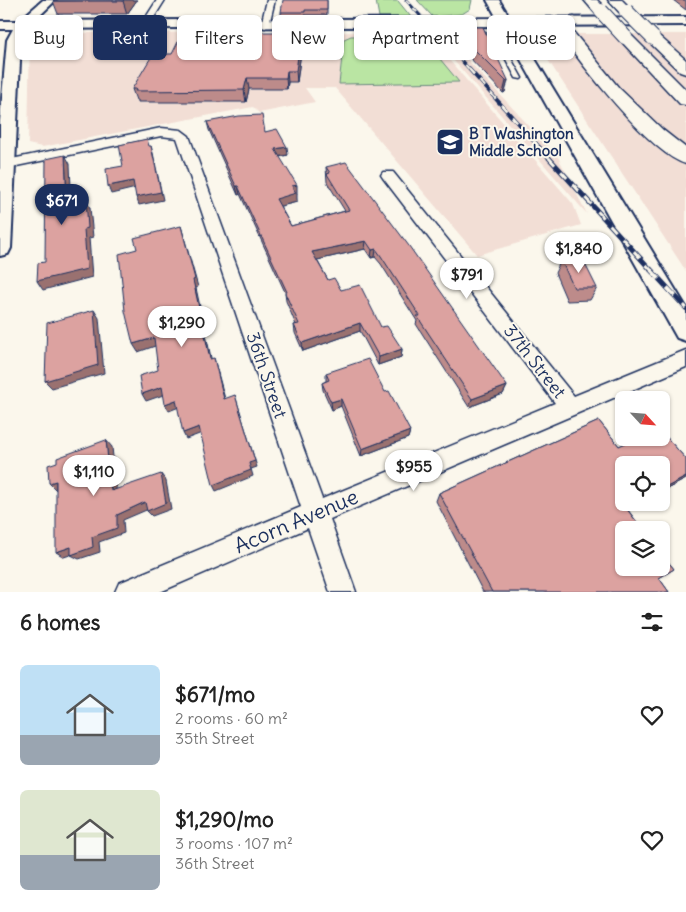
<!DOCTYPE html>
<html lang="en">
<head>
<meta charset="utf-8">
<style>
	:root { --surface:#fff; --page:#f2f2f2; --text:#222; --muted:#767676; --accent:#1b2f5e }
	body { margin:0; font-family:Delius,sans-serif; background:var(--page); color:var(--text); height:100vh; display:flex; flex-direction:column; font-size:19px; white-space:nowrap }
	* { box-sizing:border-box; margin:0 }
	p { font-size:16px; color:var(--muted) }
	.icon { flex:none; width:28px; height:28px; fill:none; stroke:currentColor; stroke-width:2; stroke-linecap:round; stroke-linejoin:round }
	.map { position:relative; height:592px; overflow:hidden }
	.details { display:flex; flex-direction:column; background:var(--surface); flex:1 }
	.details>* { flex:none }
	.top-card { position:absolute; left:15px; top:15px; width:656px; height:45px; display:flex; gap:10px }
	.needle { width:32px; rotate:116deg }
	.tools { position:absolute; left:615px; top:391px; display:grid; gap:10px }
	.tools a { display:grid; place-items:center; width:55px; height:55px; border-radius:8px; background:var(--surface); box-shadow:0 1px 4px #0004; font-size:25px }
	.price { position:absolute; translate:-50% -42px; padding:0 11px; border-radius:18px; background:#fff; color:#222; font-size:16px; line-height:32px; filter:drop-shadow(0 1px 2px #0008) }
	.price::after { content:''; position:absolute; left:50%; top:30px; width:15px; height:11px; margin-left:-8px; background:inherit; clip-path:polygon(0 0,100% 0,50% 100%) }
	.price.on { background:var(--accent); color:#fff }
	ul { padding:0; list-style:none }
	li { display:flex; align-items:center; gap:15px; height:125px; padding:0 20px }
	li span { display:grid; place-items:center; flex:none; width:140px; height:100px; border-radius:8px; color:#555 }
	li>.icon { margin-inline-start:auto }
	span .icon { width:60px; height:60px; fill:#fffc; stroke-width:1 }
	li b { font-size:21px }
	h2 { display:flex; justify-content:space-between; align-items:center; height:60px; padding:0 20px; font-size:21px }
	.tag { padding:0 18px; border-radius:8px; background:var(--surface); box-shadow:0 1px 4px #0004; font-size:18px; line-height:45px }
	.tag.on { background:var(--accent); color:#fff }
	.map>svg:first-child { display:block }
	.built { fill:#f2ded5 }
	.green { fill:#bae5a3; stroke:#6a8a80 }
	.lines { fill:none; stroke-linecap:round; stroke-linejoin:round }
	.lane-casing { stroke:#1b2f5e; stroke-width:3 }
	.street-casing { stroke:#1b2f5e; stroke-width:3 }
	.secondary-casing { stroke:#1b2f5e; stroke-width:4 }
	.highway-casing { stroke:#1b2f5e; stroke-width:3 }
	.lane { fill:#fbf7ec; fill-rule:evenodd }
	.street { fill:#fbf7ec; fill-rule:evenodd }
	.secondary { fill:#fbf7ec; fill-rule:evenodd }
	.highway { fill:#fbf7ec; fill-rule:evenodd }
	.rail-far3-casing { stroke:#1b2f5e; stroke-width:3 }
	.rail-far2-casing { stroke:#1b2f5e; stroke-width:4 }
	.rail-far1-casing { stroke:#1b2f5e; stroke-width:5 }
	.rail-casing { stroke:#1b2f5e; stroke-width:5.5 }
	.rail-far3 { stroke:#fbf7ec; stroke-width:2; stroke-dasharray:5.5; stroke-linecap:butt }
	.rail-far2 { stroke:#fbf7ec; stroke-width:2.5; stroke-dasharray:8; stroke-linecap:butt }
	.rail-far1 { stroke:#fbf7ec; stroke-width:3; stroke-dasharray:9; stroke-linecap:butt }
	.rail { stroke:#fbf7ec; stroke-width:4; stroke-dasharray:12; stroke-linecap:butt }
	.highway-bridge-casing { stroke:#1b2f5e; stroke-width:16; stroke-linecap:butt }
	.highway-bridge { stroke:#fbf7ec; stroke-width:14 }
	.wall { fill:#bd8b8a; stroke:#1b2f5e }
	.shaded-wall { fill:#9a7170; stroke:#1b2f5e }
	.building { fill:#dca2a0; stroke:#1b2f5e }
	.labels { text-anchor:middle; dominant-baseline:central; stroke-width:4; stroke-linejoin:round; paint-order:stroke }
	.far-poi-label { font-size:15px; font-weight:bold; fill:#1b2f5e; stroke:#fbf7ec; text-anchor:start }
	.street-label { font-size:18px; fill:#1b2f5e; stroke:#fbf7ec }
	.near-street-label { font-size:21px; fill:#1b2f5e; stroke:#fbf7ec }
</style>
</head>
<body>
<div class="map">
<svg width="686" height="592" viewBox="0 0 686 592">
	<rect width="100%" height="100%" fill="#fbf7ec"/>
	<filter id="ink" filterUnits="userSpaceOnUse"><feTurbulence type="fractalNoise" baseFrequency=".02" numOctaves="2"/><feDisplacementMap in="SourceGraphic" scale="10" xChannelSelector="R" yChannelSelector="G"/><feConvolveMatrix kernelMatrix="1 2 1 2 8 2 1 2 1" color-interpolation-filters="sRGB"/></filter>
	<g filter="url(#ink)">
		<path class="built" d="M428 31H441L558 157 587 214Z
			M425 32 573 204 581 225 477 255 335 88H305L315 102 259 113 253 107 42 147 28 144 30 33Z
			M531 34H686V271Z"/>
		<path class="green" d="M417 0H472L470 9 462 14 433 17Z
			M376 1H398L411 17H379Z
			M351 36H421L459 82 339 84 344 39Z"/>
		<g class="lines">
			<defs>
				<path id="lane" d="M468 26 499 37 522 78 521 79 516 78 495 39 466 28Z"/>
				<path id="street" d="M157 0H165L148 27H142L141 25Z
					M267 0H275L269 25 265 28 261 25Z
					M161 128 181 130 189 136 322 499 555 403 383 178 381 175 383 172H393L574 396 686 350V367L330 519 356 592H330L308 528 160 592H115L119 583 301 507 177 138 161 136 7 168 0 164 7 160Z"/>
				<path id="secondary" d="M43 0H56L34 21 497 18 487 0H499L510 18 686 17V25L515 26 686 307V341L677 338 502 26 27 29 21 40 11 248 8 254 0 256V121L7 40 13 29H0V21H19Z"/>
				<path id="highway" d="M584 0H597L608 11 606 14H596Z
					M608 0H622L633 11 631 14H621Z
					M574 17 581 21 570 28 619 88 663 130 686 148V164C651 155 578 60 556 28L560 22Z
					M625 33 630 34 686 90V105L680 104 620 40 618 37 620 34Z
					M653 34 658 35 686 60V74L680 72 648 41 646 38 648 35Z"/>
			</defs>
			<use href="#lane" class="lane-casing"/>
			<use href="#street" class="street-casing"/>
			<use href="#secondary" class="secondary-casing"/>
			<use href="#highway" class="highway-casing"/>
			<use href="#lane" class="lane"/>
			<use href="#street" class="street"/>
			<use href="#secondary" class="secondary"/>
			<use href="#highway" class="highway"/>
			<defs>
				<path id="rail-far3" d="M406 0 470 70"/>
				<path id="rail-far2" d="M469 69 550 159"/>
				<path id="rail-far1" d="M549 158 652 271"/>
				<path id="rail" d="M651 270 686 308"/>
			</defs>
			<use href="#rail-far3" class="rail-far3-casing"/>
			<use href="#rail-far2" class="rail-far2-casing"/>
			<use href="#rail-far1" class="rail-far1-casing"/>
			<use href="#rail" class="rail-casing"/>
			<use href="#rail-far3" class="rail-far3"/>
			<use href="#rail-far2" class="rail-far2"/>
			<use href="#rail-far1" class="rail-far1"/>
			<use href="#rail" class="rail"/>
			<defs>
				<path id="highway-bridge" d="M601 11 625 37
					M626 11 653 38"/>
			</defs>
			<use href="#highway-bridge" class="highway-bridge-casing"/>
			<use href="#highway-bridge" class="highway-bridge"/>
		</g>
		<path class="wall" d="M137 0 127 14H58L53 1Z
			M327 0V15H305V17L281 18V12Z
			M673 0H686V10Z
			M303 19 304 29 297 82H288L287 89H249L246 102H138V100H136L132 89 172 54 275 32Z
			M452 27 508 80 505 92 503 93 451 38Z
			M207 122 265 132 288 155 279 157 297 194H296L297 202 280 206 291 226 345 211 327 182 326 167 507 386 503 394 469 407 416 324 417 321 381 264 375 257 371 258 365 249 317 260 328 280 341 290 381 327 402 349 401 357 378 365 360 331 303 351 295 333 294 325H296L286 301 285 292 240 194 238 195 209 130Z
			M561 260 597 288 590 300 567 301 555 273Z
			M326 373 385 392 410 431 408 438 361 456 341 406 332 410 323 390 322 383 326 381Z
			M599 421 619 446 637 438H661V431L686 459V479L661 492V465H624V502H642L628 510 643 530H624V568H661V553L674 569 659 578 669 592H483L436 501 439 493Z"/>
		<path class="shaded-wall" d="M124 0H137L127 14 123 1Z
			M303 19 304 29 297 82 296 71Z
			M287 71 288 82 287 89 286 78Z
			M247 78 249 89 246 102 244 90Z
			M508 80 505 92 503 93 506 81Z
			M151 146 153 153 163 200 139 205 136 197Z
			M287 147 288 155 276 157 275 149Z
			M65 155 70 164 72 212 67 203Z
			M133 181 136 188 111 194 108 186Z
			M297 185V202L277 207 276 199 292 186Z
			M236 186H238L240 194 238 195Z
			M86 199 90 208 93 237 89 238 92 277 43 290 37 281 84 229Z
			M181 226 198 287 196 288 213 367 210 359Z
			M366 241 365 249 313 261 312 252Z
			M376 249 375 257 371 258 372 250Z
			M94 310 99 318 104 373 52 388 45 381Z
			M360 323V331L303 351 302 343Z
			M154 338 158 345 138 352 133 344Z
			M402 349 401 357 378 365 379 357Z
			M214 358 216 366 227 406 224 399Z
			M507 386 503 394 469 407 472 399Z
			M162 387 166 394 146 401 142 394Z
			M235 395 257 467 251 469 253 476 216 491 213 485Z
			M341 399V406L332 410 331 402Z
			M176 400 179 407 169 411 165 404Z
			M199 427 202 433 186 439 183 433Z
			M410 431 408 438 361 456 362 449Z
			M106 440 112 447 117 497 111 491Z
			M161 474 166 481 171 509 152 516 147 511Z
			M686 477V479L684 480 661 492V490Z
			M56 481V490L49 483Z
			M145 502 151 508 123 520 124 533 99 542 100 552 79 559 71 555 92 537 117 515Z
			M637 502H642L615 516 626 508Z
			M71 547 79 552 64 557 56 552Z"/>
		<path class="building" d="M54 0H124L123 1H53Z
			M283 0H327V10H305V12H281Z
			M278 19H303L296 71H287L286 78H247L244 90 135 91 136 89H132L153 54H172L183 32H275Z
			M452 27H483L508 80 506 81Z
			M262 115 265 132 277 129 287 147 275 149 297 185 292 186 296 193 276 199 291 226 349 210 327 174 330 173 326 167 346 162 409 246 507 386 472 399 417 316H420L381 256 376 249 372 250 366 241 312 252 328 280 334 278 341 290 360 285 381 327 387 326 402 349 379 357 360 323 302 343 294 325 299 324 285 293 287 292 238 186H236L207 122 239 116Z
			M147 139 149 146H151L161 192 136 197 133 181 108 186 106 169 123 166 119 145Z
			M65 155 67 203 86 199 88 228 84 229 87 269 37 281 38 263 45 262 46 159Z
			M181 226 195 279 193 280 210 359 214 358 224 399 235 395 255 461 249 463 251 470 213 485 199 427 183 433 176 400 165 404 162 387 142 394 139 376 158 370 154 338 133 344 125 311 119 254 137 249 134 238Z
			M561 260H583L597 288H574Z
			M94 310 98 365 45 381 47 323Z
			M368 359 385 392 389 391 410 431 362 449 341 399 331 402 322 383 329 380 326 373Z
			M599 421 619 446 637 438H661V431L686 459V477L661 490V465H624V502H637L626 508 643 530H624V568H661V553L674 569 659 578 669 592H492L439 493Z
			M106 440 111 491 161 474 166 503 147 511 145 502 117 515V528L92 537 93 547 71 555V547L56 552V481L49 483 48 465 57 462V458Z"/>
	</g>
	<defs>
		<symbol id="school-square" viewBox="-11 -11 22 22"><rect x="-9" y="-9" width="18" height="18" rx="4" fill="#1b2f5e" stroke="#fbf7ec"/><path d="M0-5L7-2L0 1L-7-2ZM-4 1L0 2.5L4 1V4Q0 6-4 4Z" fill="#fff"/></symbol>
	</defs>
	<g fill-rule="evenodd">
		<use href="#school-square" x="434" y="126" width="32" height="32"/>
	</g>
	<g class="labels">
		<g class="far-poi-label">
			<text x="469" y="133">B T Washington<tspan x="469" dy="17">Middle School</tspan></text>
		</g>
		<g class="street-label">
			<text transform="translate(535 361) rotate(52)">37th Street</text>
			<text transform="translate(267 375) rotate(71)">36th Street</text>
		</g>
		<g class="near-street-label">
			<text transform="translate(296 521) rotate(-23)">Acorn Avenue</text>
		</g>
	</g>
</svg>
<div class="tools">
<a><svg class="needle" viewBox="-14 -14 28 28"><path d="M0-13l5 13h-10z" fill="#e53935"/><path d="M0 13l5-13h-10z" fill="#767676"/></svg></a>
<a><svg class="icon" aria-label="locate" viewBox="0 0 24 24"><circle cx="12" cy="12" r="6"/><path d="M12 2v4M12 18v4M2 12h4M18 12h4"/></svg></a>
<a><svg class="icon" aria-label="layers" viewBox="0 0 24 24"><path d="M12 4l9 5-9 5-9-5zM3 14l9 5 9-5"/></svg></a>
</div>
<b class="price on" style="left:62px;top:226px">$671</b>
<b class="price" style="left:579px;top:274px">$1,840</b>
<b class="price" style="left:467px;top:300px">$791</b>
<b class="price" style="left:182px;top:348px">$1,290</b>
<b class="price" style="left:414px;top:492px">$955</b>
<b class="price" style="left:94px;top:497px">$1,110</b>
<div class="top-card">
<a class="tag">Buy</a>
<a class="tag on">Rent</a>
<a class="tag">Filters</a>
<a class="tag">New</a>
<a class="tag">Apartment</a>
<a class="tag">House</a>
</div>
</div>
<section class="details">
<h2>6 homes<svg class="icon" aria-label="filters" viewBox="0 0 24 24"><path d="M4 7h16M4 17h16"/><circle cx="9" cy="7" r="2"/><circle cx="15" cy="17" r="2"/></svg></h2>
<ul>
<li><span style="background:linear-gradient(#bfe0f5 70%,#9aa5b1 0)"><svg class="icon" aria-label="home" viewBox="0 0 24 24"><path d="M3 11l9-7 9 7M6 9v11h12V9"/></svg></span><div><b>$671/mo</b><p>2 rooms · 60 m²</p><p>35th Street</p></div><svg class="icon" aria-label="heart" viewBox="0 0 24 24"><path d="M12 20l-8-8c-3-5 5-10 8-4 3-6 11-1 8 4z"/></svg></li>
<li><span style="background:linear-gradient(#dfe7d0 65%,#9aa5b1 0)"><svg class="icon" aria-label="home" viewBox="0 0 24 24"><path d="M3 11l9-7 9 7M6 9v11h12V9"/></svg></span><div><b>$1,290/mo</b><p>3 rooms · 107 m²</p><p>36th Street</p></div><svg class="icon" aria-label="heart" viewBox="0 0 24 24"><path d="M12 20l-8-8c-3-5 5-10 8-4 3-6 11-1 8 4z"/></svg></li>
</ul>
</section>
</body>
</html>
